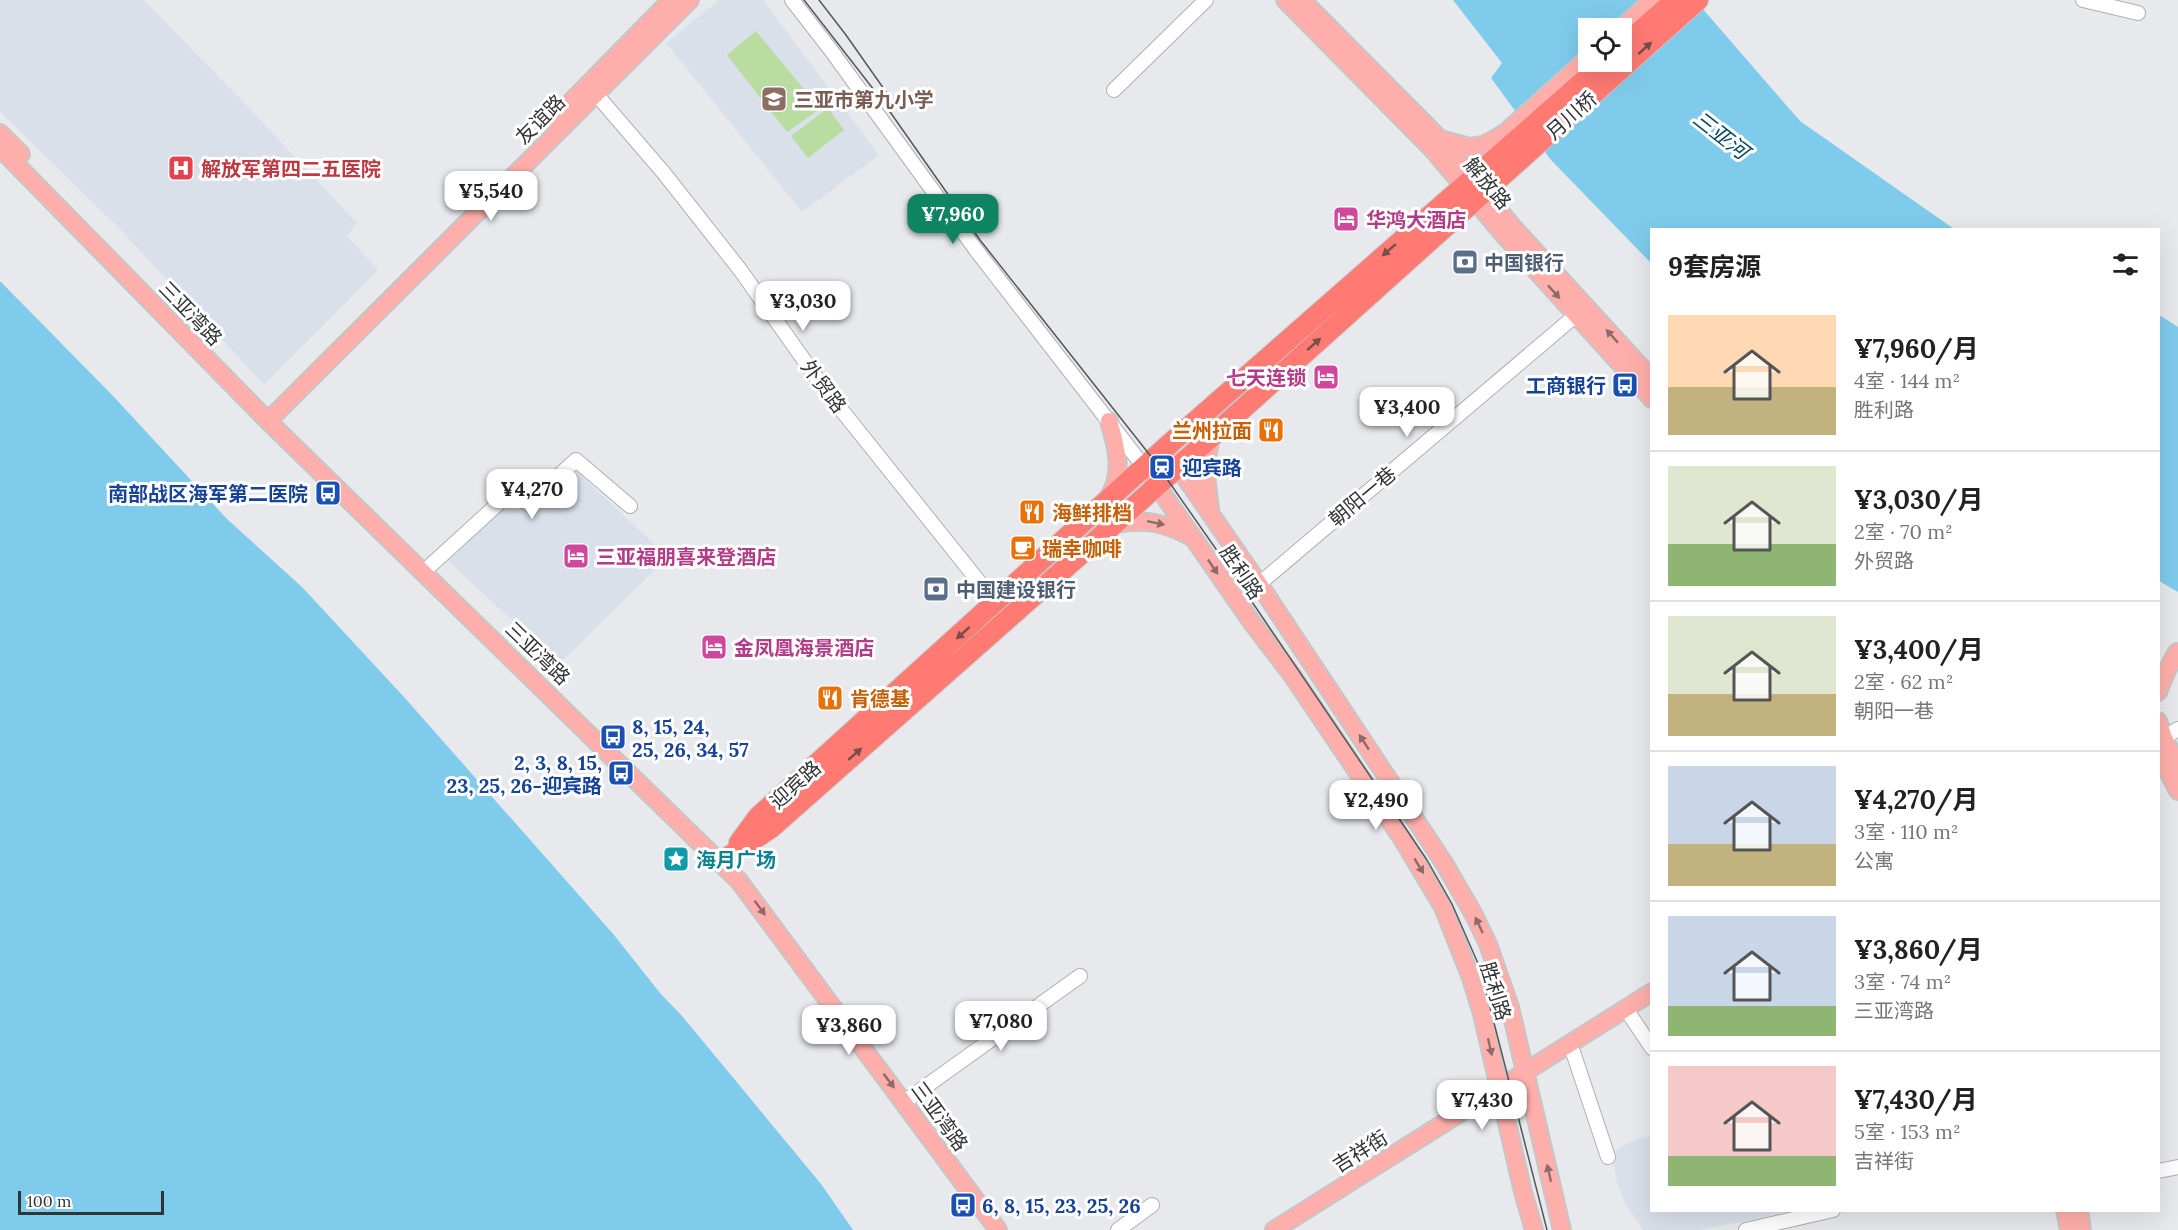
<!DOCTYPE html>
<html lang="zh">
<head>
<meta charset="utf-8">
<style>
	:root { --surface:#fff; --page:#f2f2f2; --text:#222; --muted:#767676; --line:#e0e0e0; --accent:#0e8463 }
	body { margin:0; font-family:Lora,"Noto Sans SC",serif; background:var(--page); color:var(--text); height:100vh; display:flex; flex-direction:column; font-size:22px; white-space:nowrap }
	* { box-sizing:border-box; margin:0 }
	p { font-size:20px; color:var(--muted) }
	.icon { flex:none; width:33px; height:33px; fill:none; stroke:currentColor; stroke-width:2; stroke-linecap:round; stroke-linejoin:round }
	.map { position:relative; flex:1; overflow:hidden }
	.drawer { position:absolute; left:1650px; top:228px; width:510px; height:984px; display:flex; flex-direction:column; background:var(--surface); border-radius:0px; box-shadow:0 6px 24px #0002 }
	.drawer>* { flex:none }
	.tools { position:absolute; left:1578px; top:18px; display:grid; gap:12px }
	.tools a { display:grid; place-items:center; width:54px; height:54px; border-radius:0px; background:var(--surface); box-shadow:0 6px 24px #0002; font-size:30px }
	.scale { position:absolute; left:18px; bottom:15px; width:146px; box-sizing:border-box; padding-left:6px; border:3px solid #323334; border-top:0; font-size:16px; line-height:21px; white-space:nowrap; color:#323334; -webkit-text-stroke:4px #fff; paint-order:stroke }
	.price { position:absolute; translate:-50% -51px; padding:0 14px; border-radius:12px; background:#fff; color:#222; font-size:20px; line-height:39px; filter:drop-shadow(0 2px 3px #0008) }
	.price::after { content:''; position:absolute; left:50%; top:36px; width:18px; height:14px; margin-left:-9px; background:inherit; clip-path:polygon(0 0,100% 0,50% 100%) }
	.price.on { background:var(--accent); color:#fff }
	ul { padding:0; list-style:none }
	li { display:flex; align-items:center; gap:18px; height:150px; padding:0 18px }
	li+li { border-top:2px solid var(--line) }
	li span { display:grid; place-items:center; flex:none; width:168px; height:120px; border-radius:0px; color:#555 }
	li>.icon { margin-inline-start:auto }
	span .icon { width:72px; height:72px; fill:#fffc; stroke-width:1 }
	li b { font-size:26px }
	h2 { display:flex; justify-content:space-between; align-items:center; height:72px; padding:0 18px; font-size:26px }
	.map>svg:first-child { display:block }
	.built { fill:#dae0ea }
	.green { fill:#b9dca1 }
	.water { fill:#7fcbec; fill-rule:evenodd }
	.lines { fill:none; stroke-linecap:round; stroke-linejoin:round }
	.minor-casing { stroke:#afb0b3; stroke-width:16 }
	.major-casing { stroke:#c6c6c6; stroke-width:20 }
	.highway-casing { stroke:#c6c6c6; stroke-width:22 }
	.minor { stroke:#fff; stroke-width:14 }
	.major { stroke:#ffafab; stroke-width:16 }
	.highway { stroke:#ff7a73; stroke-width:20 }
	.tram { stroke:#565759; stroke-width:1.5 }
	.oneway { fill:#7a4c4a }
	.oneway2 { fill:#8e6b6a }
	.labels { text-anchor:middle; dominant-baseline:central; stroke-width:6; stroke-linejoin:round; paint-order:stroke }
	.education-label { font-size:20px; font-weight:bold; fill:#785e54; stroke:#fff; text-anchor:start }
	.street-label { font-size:20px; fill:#323334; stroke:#fff }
	.health-label { font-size:20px; font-weight:bold; fill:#be3a42; stroke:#fff; text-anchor:start }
	.hotel-label { font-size:20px; font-weight:bold; fill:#b23c85; stroke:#fff; text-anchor:start }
	.service-label { font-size:20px; font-weight:bold; fill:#4e5e75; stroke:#fff; text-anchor:start }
	.transit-label { font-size:20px; font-weight:bold; fill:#164399; stroke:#fff; text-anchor:end }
	.food-label { font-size:20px; font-weight:bold; fill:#c56008; stroke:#fff; text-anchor:start }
	.culture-label { font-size:20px; font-weight:bold; fill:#0d838f; stroke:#fff; text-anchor:start }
	.water-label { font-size:21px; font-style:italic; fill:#084a61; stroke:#fff }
</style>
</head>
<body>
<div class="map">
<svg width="2178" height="1230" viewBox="0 0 2178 1230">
	<rect width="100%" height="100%" fill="#e7e9ec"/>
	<path class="built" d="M0 0H144L247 106 357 223 347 236 378 270 264 385 120 229 0 112Z
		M719 0H763L879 155 802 212 666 43Z
		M577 472 668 557 559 664 448 561 502 509H515L533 513 548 503Z
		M1651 1136 1652 1210 1795 1211 1700 1230H1643L1624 1202 1616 1179 1614 1163 1617 1149 1630 1142Z"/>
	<path class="green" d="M756 31 820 109 787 132 727 55Z
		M828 108 844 130 808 158 791 136Z"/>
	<path class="water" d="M1453 0H1695L1800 121 1954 229 1652 230 1651 263 1551 160 1491 78 1502 63ZM1588 28H1622V62H1588Z
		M0 281 114 397 226 518 302 587 404 697 614 935 660 993 682 1016 821 1184 853 1230H0Z
		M2159 315 2178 327V592L2159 581Z"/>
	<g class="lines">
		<defs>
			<path id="minor" d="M792 0 830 49 976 250 1144 467
				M2083 0 2138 13
				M589 86 663 172 741 271 823 387 996 603
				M1114 90 1206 0
				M431 565 511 492 528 504 576 460 630 506
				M1259 584 1575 316
				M2164 738 2178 729
				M1630 1015 1652 1048
				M1573 1052 1608 1157
				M904 1102 1080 976
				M2158 1171 2178 1167
				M1118 1230 1152 1205
				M1746 1230 1833 1210"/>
			<path id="major" d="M1285 0 1434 151 1503 234 1652 399
				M1302 0 1440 139 1512 226 1652 379
				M1621 28 1653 0
				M554 119 671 0
				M0 133 21 154
				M1440 139 1469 147 1484 145 1505 133 1588 58
				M0 148 268 421 739 881 998 1230
				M268 421 690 0
				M1165 448 1259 584 1444 863 1474 915 1488 944 1510 1007 1562 1230
				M1144 467 1253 624 1292 675 1403 840 1443 907 1471 978 1482 1014 1523 1192 1534 1230
				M1108 498C1124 474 1117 447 1109 421
				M1210 509 1205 468 1211 436
				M1115 524C1147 519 1163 522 1192 537
				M2158 692 2167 670 2177 652
				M2158 721 2164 738 2178 768
				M2160 756 2178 791
				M2065 1210 2069 1230
				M2079 1210 2082 1230
				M1274 1230 1652 992"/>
			<path id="highway" d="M1622 47 1675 0
				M739 843 758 817 1165 448 1605 62
				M728 857 771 828 1072 562 1698 0"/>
		</defs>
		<use href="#minor" class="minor-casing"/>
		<use href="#major" class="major-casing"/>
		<use href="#highway" class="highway-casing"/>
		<use href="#minor" class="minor"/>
		<use href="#major" class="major"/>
		<use href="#highway" class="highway"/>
		<path class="tram" d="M804 0 881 99 980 240 1153 459 1225 562 1427 860 1452 904 1480 968 1547 1230
			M819 0 846 35 891 99"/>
	</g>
	<defs><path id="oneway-solid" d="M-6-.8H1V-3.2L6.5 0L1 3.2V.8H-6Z" transform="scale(1.5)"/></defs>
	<g class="oneway">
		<use href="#oneway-solid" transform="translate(1645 48) rotate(-42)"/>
		<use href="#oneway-solid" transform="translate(1389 250) rotate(139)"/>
		<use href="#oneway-solid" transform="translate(1314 344) rotate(-42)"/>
		<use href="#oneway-solid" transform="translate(963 633) rotate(138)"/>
		<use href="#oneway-solid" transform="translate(855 754) rotate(-41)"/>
	</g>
	<g class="oneway2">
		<use href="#oneway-solid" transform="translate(1554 292) rotate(48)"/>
		<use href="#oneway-solid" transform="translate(1612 336) rotate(-132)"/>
		<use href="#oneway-solid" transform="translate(1156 523) rotate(12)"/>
		<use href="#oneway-solid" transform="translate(1213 567) rotate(56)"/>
		<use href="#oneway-solid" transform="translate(1364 742) rotate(-123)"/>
		<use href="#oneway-solid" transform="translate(1419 866) rotate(59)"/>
		<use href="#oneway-solid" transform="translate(760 908) rotate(54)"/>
		<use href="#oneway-solid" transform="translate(1479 925) rotate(-115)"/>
		<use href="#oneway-solid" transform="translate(1490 1047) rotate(77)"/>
		<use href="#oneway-solid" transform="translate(889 1081) rotate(53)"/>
		<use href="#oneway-solid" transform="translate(1549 1173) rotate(-103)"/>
	</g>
	<defs>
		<symbol id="school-square" viewBox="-11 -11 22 22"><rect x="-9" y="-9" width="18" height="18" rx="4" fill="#8d6e63" stroke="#fff"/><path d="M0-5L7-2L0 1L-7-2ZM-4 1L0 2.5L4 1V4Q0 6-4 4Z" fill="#fff"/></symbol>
		<symbol id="hospital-square" viewBox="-11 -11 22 22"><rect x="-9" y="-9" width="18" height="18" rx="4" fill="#e0444e" stroke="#fff"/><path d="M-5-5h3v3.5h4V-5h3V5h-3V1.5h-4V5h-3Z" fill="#fff"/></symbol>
		<symbol id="hotel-square" viewBox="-11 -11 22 22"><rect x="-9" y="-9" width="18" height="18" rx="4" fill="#d1479c" stroke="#fff"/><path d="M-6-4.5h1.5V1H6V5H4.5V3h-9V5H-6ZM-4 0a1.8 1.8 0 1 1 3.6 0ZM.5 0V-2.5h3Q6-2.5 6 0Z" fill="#fff"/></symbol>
		<symbol id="bank-square" viewBox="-11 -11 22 22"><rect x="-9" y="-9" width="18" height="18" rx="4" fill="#5c6f8a" stroke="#fff"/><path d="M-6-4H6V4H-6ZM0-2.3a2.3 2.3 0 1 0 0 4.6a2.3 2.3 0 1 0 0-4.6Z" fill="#fff"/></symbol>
		<symbol id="bus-square" viewBox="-11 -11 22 22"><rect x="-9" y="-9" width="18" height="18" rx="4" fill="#1a4fb4" stroke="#fff"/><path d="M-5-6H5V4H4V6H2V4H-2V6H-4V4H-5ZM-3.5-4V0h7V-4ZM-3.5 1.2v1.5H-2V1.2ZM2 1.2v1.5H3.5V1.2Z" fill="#fff"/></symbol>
		<symbol id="restaurant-square" viewBox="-11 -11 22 22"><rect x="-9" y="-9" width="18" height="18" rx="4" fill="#e8710a" stroke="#fff"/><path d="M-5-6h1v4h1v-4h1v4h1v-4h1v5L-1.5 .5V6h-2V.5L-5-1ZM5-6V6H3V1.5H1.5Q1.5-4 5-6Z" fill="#fff"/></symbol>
		<symbol id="station-square" viewBox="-11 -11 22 22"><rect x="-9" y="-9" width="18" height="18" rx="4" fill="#1a4fb4" stroke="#fff"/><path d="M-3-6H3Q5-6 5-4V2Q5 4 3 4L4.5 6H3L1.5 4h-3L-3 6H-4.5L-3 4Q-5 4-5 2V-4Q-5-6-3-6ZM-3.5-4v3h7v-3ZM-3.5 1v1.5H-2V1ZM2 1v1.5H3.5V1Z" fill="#fff"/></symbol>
		<symbol id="cafe-square" viewBox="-11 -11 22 22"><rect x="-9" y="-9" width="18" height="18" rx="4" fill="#e8710a" stroke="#fff"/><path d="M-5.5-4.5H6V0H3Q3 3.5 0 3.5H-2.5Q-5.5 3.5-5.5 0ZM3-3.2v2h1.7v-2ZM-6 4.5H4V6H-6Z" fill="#fff"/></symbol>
		<symbol id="sight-square" viewBox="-11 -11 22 22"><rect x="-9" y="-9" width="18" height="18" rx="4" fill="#0f9aa8" stroke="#fff"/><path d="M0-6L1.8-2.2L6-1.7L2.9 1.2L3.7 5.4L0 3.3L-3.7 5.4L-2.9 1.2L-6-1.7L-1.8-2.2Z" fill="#fff"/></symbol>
	</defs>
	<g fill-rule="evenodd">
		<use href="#school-square" x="759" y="84" width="30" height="30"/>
		<use href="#hospital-square" x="166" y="153" width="30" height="30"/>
		<use href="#hotel-square" x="1331" y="204" width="30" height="30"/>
		<use href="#bank-square" x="1450" y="247" width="30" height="30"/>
		<use href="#hotel-square" x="1311" y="362" width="30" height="30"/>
		<use href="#bus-square" x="1610" y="370" width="30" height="30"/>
		<use href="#restaurant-square" x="1256" y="415" width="30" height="30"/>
		<use href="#station-square" x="1147" y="452" width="30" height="30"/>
		<use href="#bus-square" x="313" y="478" width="30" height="30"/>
		<use href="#restaurant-square" x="1017" y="497" width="30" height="30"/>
		<use href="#cafe-square" x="1008" y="533" width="30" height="30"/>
		<use href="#hotel-square" x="561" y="541" width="30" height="30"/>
		<use href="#bank-square" x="921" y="574" width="30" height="30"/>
		<use href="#hotel-square" x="699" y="632" width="30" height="30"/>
		<use href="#restaurant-square" x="815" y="683" width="30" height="30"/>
		<use href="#bus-square" x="598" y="722" width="30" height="30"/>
		<use href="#bus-square" x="606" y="758" width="30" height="30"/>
		<use href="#sight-square" x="661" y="844" width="30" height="30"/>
		<use href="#bus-square" x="948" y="1190" width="30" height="30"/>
	</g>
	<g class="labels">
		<g class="education-label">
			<text x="794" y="99">三亚市第九小学</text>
		</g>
		<g class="street-label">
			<text transform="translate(1571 115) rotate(-42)">月川桥</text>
			<text transform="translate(540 119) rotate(-45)">友谊路</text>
			<text transform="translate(1488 183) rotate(50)">解放路</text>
			<text transform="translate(191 313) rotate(46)">三亚湾路</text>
			<text transform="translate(824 386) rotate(53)">外贸路</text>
			<text transform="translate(1362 496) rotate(-40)">朝阳一巷</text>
			<text transform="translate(1242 572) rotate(56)">胜利路</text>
			<text transform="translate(538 653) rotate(44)">三亚湾路</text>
			<text transform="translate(795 784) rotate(-42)">迎宾路</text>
			<text transform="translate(1496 991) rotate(73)">胜利路</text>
			<text transform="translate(940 1116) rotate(54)">三亚湾路</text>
			<text transform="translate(1360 1151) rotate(-32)">吉祥街</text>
		</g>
		<g class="health-label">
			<text x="201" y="168">解放军第四二五医院</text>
		</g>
		<g class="hotel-label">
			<text x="1366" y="219">华鸿大酒店</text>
			<text x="1306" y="377" text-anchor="end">七天连锁</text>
			<text x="596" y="556">三亚福朋喜来登酒店</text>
			<text x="734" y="647">金凤凰海景酒店</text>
		</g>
		<g class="service-label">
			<text x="1484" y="262">中国银行</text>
			<text x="956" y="589">中国建设银行</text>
		</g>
		<g class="transit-label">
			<text x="1606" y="385">工商银行</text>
			<text x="1182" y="467" text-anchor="start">迎宾路</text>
			<text x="308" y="493">南部战区海军第二医院</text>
			<text x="632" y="726" text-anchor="start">8, 15, 24,<tspan x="632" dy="23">25, 26, 34, 57</tspan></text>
			<text x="602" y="762">2, 3, 8, 15,<tspan x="602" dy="23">23, 25, 26-迎宾路</tspan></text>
			<text x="982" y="1205" text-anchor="start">6, 8, 15, 23, 25, 26</text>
		</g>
		<g class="food-label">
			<text x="1252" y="430" text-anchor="end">兰州拉面</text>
			<text x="1052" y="512">海鲜排档</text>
			<text x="1042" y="548">瑞幸咖啡</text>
			<text x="850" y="698">肯德基</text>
		</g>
		<g class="culture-label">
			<text x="696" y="859">海月广场</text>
		</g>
		<g class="water-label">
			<text transform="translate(1721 135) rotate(38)">三亚河</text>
		</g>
	</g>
</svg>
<div class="tools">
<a><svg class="icon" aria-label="locate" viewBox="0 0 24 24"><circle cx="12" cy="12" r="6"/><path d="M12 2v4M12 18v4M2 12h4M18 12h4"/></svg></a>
</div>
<div class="scale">100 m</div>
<b class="price" style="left:491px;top:222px">¥5,540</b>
<b class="price on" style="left:953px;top:245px">¥7,960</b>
<b class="price" style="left:803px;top:332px">¥3,030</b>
<b class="price" style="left:1407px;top:438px">¥3,400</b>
<b class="price" style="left:532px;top:520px">¥4,270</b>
<b class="price" style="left:1376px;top:831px">¥2,490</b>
<b class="price" style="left:1001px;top:1052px">¥7,080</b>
<b class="price" style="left:849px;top:1056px">¥3,860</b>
<b class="price" style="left:1482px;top:1131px">¥7,430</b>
<section class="drawer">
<h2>9套房源<svg class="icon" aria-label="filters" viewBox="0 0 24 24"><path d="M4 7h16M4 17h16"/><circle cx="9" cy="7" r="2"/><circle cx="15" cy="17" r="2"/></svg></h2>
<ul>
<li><span style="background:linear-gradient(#ffd9b3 60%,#c2b280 0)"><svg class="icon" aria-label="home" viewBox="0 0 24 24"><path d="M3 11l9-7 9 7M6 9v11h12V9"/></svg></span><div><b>¥7,960/月</b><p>4室 · 144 m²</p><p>胜利路</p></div></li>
<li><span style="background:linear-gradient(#dfe7d0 65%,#8fb573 0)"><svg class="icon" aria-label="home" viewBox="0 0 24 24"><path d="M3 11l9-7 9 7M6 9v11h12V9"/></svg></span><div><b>¥3,030/月</b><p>2室 · 70 m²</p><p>外贸路</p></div></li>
<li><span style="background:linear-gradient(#dfe7d0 65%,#c2b280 0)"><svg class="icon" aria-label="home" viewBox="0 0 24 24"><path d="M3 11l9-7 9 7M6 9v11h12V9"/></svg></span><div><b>¥3,400/月</b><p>2室 · 62 m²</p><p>朝阳一巷</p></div></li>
<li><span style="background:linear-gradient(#c9d6e8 65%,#c2b280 0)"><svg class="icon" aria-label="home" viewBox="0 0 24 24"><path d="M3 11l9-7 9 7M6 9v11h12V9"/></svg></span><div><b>¥4,270/月</b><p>3室 · 110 m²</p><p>公寓</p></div></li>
<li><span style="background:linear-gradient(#c9d6e8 75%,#8fb573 0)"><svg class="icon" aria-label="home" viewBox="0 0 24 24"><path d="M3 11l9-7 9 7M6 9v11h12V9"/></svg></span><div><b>¥3,860/月</b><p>3室 · 74 m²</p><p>三亚湾路</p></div></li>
<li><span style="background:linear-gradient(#f6c9c9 75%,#8fb573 0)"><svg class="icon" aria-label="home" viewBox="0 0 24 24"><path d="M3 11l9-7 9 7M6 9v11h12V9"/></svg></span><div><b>¥7,430/月</b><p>5室 · 153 m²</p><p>吉祥街</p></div></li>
</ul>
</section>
</div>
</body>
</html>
